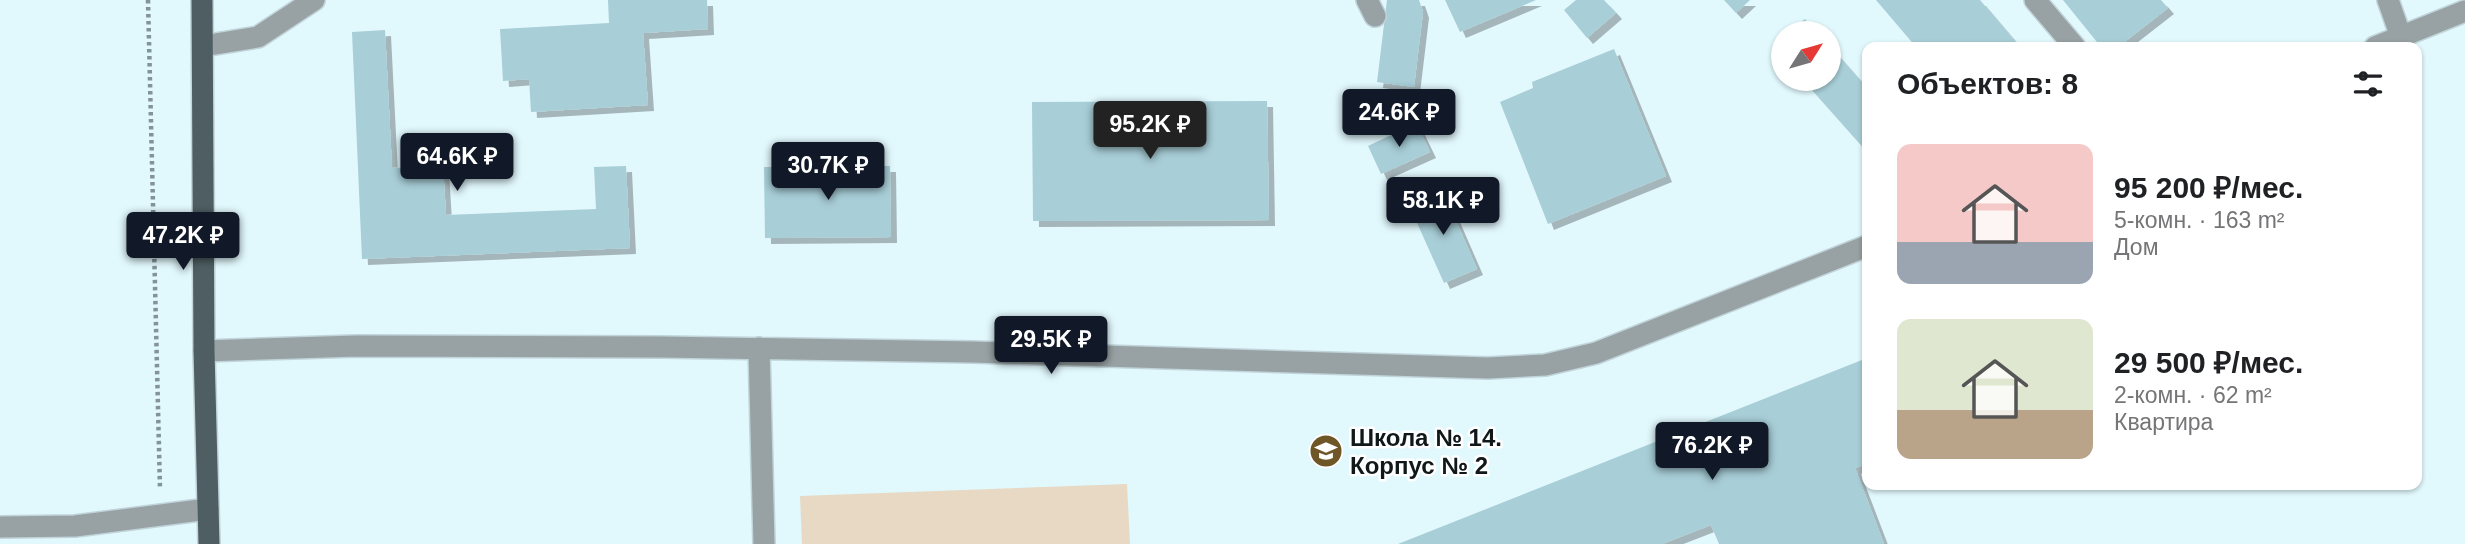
<!DOCTYPE html>
<html lang="ru">
<head>
<meta charset="utf-8">
<style>
	:root { --surface:#fff; --page:#f6f6f6; --text:#202124; --muted:#757577; --accent:#111827 }
	body { margin:0; font-family:Arial,sans-serif; background:var(--page); color:var(--text); height:100vh; display:flex; flex-direction:column; font-size:26px; white-space:nowrap }
	* { box-sizing:border-box; margin:0 }
	p { font-size:23px; color:var(--muted) }
	.icon { flex:none; width:38px; height:38px; fill:none; stroke:currentColor; stroke-width:2; stroke-linecap:round; stroke-linejoin:round }
	.map { position:relative; flex:1; overflow:hidden }
	.drawer { position:absolute; left:1862px; top:42px; width:560px; height:448px; display:flex; flex-direction:column; background:var(--surface); border-radius:14px; box-shadow:0 2px 5px #0004 }
	.drawer>* { flex:none }
	.needle { width:46px; rotate:53deg }
	.controls { position:absolute; left:1771px; top:21px; display:grid; gap:14px }
	.controls a { display:grid; place-items:center; width:70px; height:70px; border-radius:50%; background:var(--surface); box-shadow:0 2px 5px #0004; font-size:35px }
	.price { position:absolute; translate:-50% -60px; padding:0 16px; border-radius:7px; background:var(--accent); color:#fff; font-size:23px; line-height:46px; filter:drop-shadow(0 2px 4px #0008) }
	.price::after { content:''; position:absolute; left:50%; top:42px; width:21px; height:16px; margin-left:-10px; background:inherit; clip-path:polygon(0 0,100% 0,50% 100%) }
	.price.selected { background:#222; color:#fff }
	ul { padding:0; list-style:none }
	li { display:flex; align-items:center; gap:21px; height:175px; padding:0 35px }
	li span { display:grid; place-items:center; flex:none; width:196px; height:140px; border-radius:14px; color:#555 }
	li>.icon { margin-inline-start:auto }
	span .icon { width:84px; height:84px; fill:#fffc; stroke-width:1 }
	li b { font-size:30px }
	h2 { display:flex; justify-content:space-between; align-items:center; height:84px; padding:0 35px; font-size:30px }
	.map>svg:first-child { display:block }
	.green { fill:#e7d9c3 }
	.building { fill:#a8ced7; filter:url(#shadow) }
	.lines { fill:none; stroke-linecap:round; stroke-linejoin:round }
	.minor-casing { stroke:#c0d4d9; stroke-width:24 }
	.major-casing { stroke:#c0d4d9; stroke-width:24 }
	.path { stroke:#839397; stroke-width:4.5; stroke-dasharray:3.5 3.5; stroke-linecap:butt }
	.minor { stroke:#98a1a3; stroke-width:21 }
	.major { stroke:#4e5e62; stroke-width:21 }
	.labels { text-anchor:middle; dominant-baseline:central; stroke-width:5; stroke-linejoin:round; paint-order:stroke }
	.poi-label { font-size:24px; font-weight:bold; fill:#10181a; stroke:#fff; text-anchor:start }
</style>
</head>
<body>
<div class="map">
<svg width="2465" height="544" viewBox="0 0 2465 544">
	<defs>
		<filter id="shadow"><feDropShadow dx="6" dy="6" stdDeviation="0" flood-color="#0004"/></filter>
	</defs>
	<rect width="100%" height="100%" fill="#e1f8fd"/>
	<path class="green" d="M1127 484 1130 544H802L800 496Z"/>
	<path class="building" d="M608 0H707L708 29 643 33 648 105 531 112 529 79 503 81 500 29 609 23Z
		M1387 0H1419L1423 12 1414 87 1377 82Z
		M1445 0H1536L1460 32Z
		M1576 0H1604L1616 13 1587 38 1564 10Z
		M1724 0H1750L1736 13Z
		M1876 0H1980L2020 47H1916Z
		M2063 0H2161L2168 8 2118 47H2101Z
		M1805 19 1818 33H1788Z
		M385 30 392 168 443 166 446 215 596 209 594 167 626 166 630 248 362 259 352 32Z
		M1829 45 1867 88V152L1802 79H1829Z
		M1614 49 1666 176 1548 224 1500 102 1533 88 1532 82Z
		M1267 101 1269 220 1033 221 1032 102Z
		M1416 123 1430 152 1381 174 1368 146Z
		M890 166 891 237 765 238 764 167Z
		M1443 191 1477 269 1444 283 1409 205Z
		M1867 358V464L1855 468 1884 544H1719L1711 525 1662 544H1398Z"/>
	<g class="lines">
		<defs>
			<path id="minor" d="M1367 0 1375 16
				M2035 0 2075 47
				M2388 0 2401 37
				M203 46 258 37 314 0
				M2375 47 2465 11
				M759 348 764 544
				M204 351 356 346 662 347 973 352 1488 368 1545 365 1596 353 1867 246
				M0 527 75 526 208 509"/>
			<path id="major" d="M202 0 204 351 209 544"/>
		</defs>
		<use href="#minor" class="minor-casing"/>
		<use href="#major" class="major-casing"/>
		<path class="path" d="M148 0 160 489"/>
		<use href="#minor" class="minor"/>
		<use href="#major" class="major"/>
	</g>
	<defs>
		<symbol id="school-disc" viewBox="-11 -11 22 22"><circle r="9.5" fill="#6f5627" stroke="#fff"/><path d="M0-5L7-2L0 1L-7-2ZM-4 1L0 2.5L4 1V4Q0 6-4 4Z" fill="#fff"/></symbol>
	</defs>
	<g fill-rule="evenodd">
		<use href="#school-disc" x="1307" y="432" width="38" height="38"/>
	</g>
	<g class="labels">
		<g class="poi-label">
			<text x="1350" y="437">Школа № 14.<tspan x="1350" dy="28">Корпус № 2</tspan></text>
		</g>
	</g>
</svg>
<div class="controls">
<a><svg class="needle" viewBox="-14 -14 28 28"><path d="M0-13l5 13h-10z" fill="#e53935"/><path d="M0 13l5-13h-10z" fill="#757577"/></svg></a>
</div>
<b class="price" style="left:1399px;top:149px">24.6K ₽</b>
<b class="price selected" style="left:1150px;top:161px">95.2K ₽</b>
<b class="price" style="left:457px;top:193px">64.6K ₽</b>
<b class="price" style="left:828px;top:202px">30.7K ₽</b>
<b class="price" style="left:1443px;top:237px">58.1K ₽</b>
<b class="price" style="left:183px;top:272px">47.2K ₽</b>
<b class="price" style="left:1051px;top:376px">29.5K ₽</b>
<b class="price" style="left:1712px;top:482px">76.2K ₽</b>
<section class="drawer">
<h2>Объектов: 8<svg class="icon" aria-label="filters" viewBox="0 0 24 24"><path d="M4 7h16M4 17h16"/><circle cx="9" cy="7" r="2"/><circle cx="15" cy="17" r="2"/></svg></h2>
<ul>
<li><span style="background:linear-gradient(#f6c9c9 70%,#9aa5b1 0)"><svg class="icon" aria-label="home" viewBox="0 0 24 24"><path d="M3 11l9-7 9 7M6 9v11h12V9"/></svg></span><div><b>95 200 ₽/мес.</b><p>5-комн. · 163 m²</p><p>Дом</p></div></li>
<li><span style="background:linear-gradient(#dfe7d0 65%,#b9a48a 0)"><svg class="icon" aria-label="home" viewBox="0 0 24 24"><path d="M3 11l9-7 9 7M6 9v11h12V9"/></svg></span><div><b>29 500 ₽/мес.</b><p>2-комн. · 62 m²</p><p>Квартира</p></div></li>
</ul>
</section>
</div>
</body>
</html>
